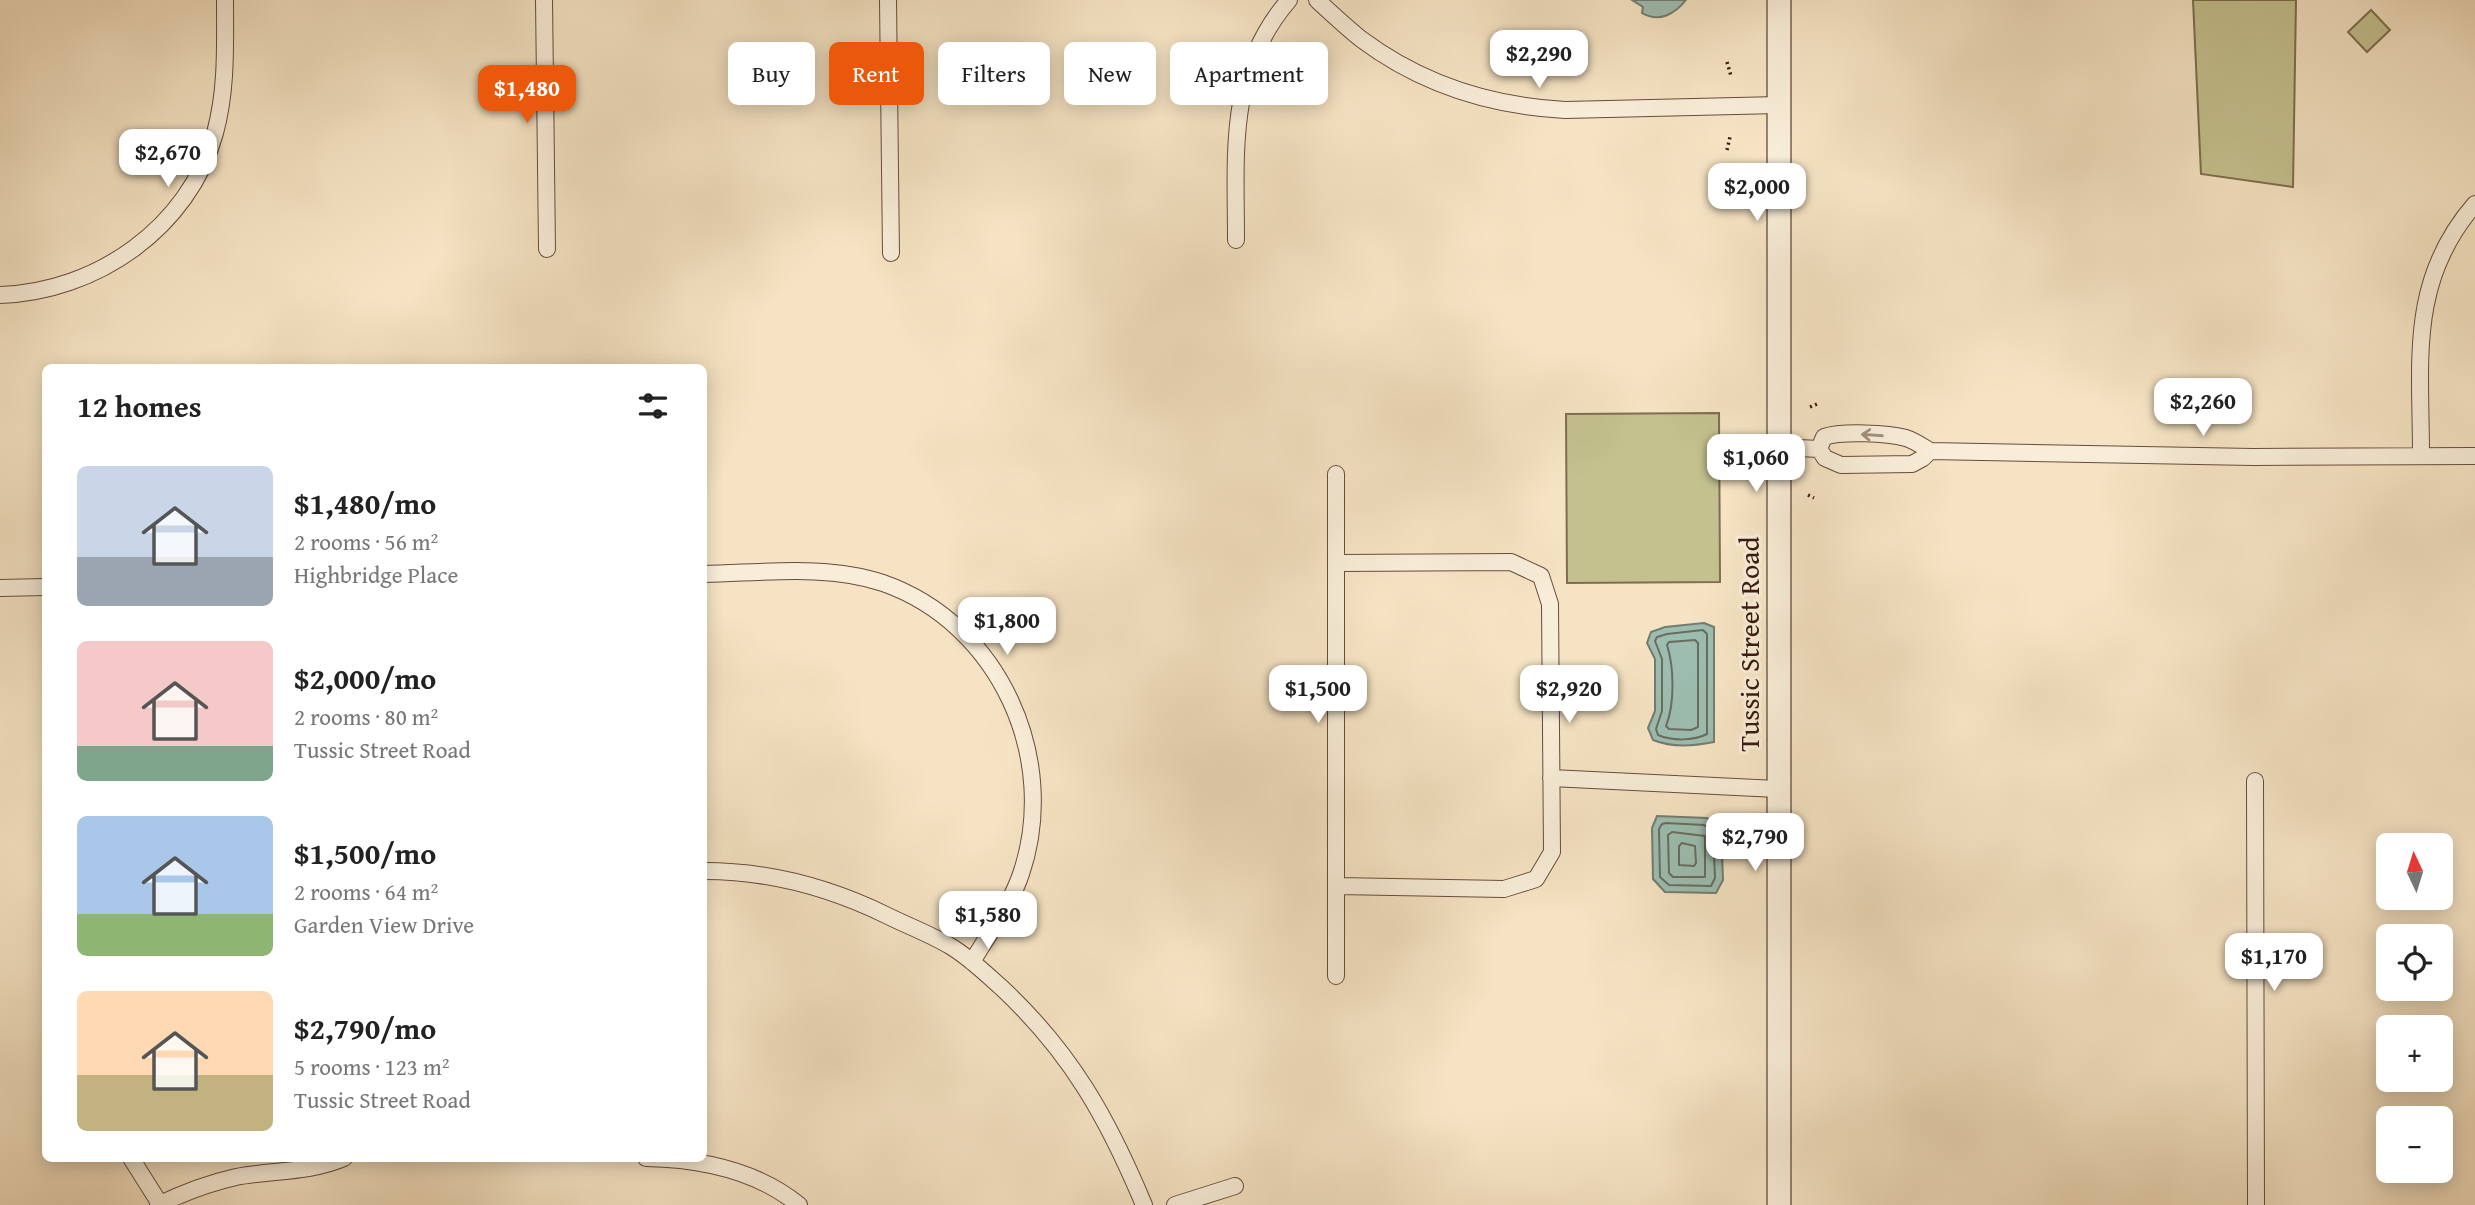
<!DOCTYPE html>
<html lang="en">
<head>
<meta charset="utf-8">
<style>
	:root { --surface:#fff; --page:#f6f6f6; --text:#222; --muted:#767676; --accent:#ea580c }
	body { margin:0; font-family:"Gentium Book Plus",serif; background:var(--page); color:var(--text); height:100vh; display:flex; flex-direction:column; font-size:26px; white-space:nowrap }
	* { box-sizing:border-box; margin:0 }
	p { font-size:23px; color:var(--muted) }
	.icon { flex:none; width:38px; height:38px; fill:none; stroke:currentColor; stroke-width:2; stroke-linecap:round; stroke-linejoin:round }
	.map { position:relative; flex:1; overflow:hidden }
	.sheet { position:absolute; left:42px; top:364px; width:665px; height:798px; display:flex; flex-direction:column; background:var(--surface); border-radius:10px; box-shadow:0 4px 18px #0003 }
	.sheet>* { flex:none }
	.hud { position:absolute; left:728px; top:42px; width:665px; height:63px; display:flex; gap:14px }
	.needle { width:46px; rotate:356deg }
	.tools { position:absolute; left:2376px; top:833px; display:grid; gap:14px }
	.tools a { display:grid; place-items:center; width:77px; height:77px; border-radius:10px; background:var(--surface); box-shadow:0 4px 18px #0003; font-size:35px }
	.price { position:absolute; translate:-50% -60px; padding:0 16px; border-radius:14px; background:#fff; color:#222; font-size:23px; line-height:46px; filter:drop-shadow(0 2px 4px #0008) }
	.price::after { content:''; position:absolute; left:50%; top:42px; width:21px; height:16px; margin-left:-10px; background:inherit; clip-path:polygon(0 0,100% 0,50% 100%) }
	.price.current { background:var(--accent); color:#fff }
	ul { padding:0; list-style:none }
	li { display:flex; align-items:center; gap:21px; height:175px; padding:0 35px }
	li span { display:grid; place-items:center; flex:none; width:196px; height:140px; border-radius:10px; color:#555 }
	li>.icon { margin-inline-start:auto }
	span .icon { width:84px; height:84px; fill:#fffc; stroke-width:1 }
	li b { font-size:30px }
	h2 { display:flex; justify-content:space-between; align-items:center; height:84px; padding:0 35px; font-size:30px }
	.tag { padding:0 24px; border-radius:10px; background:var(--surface); box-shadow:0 4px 18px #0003; font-size:24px; line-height:63px }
	.tag.current { background:var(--accent); color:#fff }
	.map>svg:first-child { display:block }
	.green { fill:#c4c18f; stroke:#7e6e4f; stroke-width:2 }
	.water { fill:#9cbeb1; stroke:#747c70; stroke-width:2 }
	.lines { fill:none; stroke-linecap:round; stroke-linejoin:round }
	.shore { stroke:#6a6c60; stroke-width:2 }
	.street-casing { stroke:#684c3c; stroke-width:18 }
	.secondary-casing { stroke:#391a0f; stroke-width:25 }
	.path { stroke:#391a0f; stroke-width:3.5; stroke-dasharray:2 3.5; stroke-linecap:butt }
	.street { stroke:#f8edd8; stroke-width:16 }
	.secondary { stroke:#f8edd8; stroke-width:23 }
	.oneway { stroke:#a28e7e }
	.labels { text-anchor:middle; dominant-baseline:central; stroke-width:6; stroke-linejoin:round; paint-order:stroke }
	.street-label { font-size:28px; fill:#391a0f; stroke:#f8edd8 }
</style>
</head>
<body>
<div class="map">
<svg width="2475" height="1205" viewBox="0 0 2475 1205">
	<rect width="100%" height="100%" fill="#f5e3c3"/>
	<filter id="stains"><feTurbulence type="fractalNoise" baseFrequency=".00286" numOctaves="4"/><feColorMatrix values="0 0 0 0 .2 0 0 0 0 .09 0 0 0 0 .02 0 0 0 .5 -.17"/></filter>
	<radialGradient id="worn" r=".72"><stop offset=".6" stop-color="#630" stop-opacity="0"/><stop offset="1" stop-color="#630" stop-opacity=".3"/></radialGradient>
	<path class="green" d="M2193 0H2296L2293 187 2201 174Z
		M2371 10 2390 30 2367 52 2348 32Z
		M1719 413 1720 582 1567 583 1566 414Z"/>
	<path class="water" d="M1632 0H1686C1675 14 1659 23 1642 13L1643 7Z
		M1704 623 1714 627V742C1693 746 1673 748 1653 740L1648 728 1655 711V659L1647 643 1651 632 1665 627Z
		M1657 816 1707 818 1721 827 1723 880 1716 893 1665 892 1653 879 1652 828Z"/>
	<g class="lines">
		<path class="shore" d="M1703 630 1707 634V734C1694 741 1672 741 1658 735L1656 729 1662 711V659L1655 641 1657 637 1667 634Z
			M1695 640 1698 643V727L1691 730 1669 729 1666 726C1675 703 1674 667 1667 645L1669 642Z
			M1666 823 1704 825 1713 831 1715 878 1711 886 1669 885 1660 877 1659 829 1662 824Z
			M1672 832 1705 836V877H1673L1669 873 1668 835Z
			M1682 843 1695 846 1696 863 1694 866 1679 865V846Z"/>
		<defs>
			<path id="street" d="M544 0 547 249
				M888 0 891 253
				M1317 0C1331 13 1346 27 1361 39 1421 84 1491 106 1565 110L1779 105
				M1236 240C1236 152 1227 72 1289 0
				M0 295C96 292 189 228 215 133 227 89 225 45 225 0
				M1778 447 1819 449
				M1819 449 1824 437C1841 431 1888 433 1906 438 1915 441 1922 446 1930 451L2253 457 2475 456
				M1819 449 1825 458 1841 465 1912 464 1923 458 1930 451
				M2421 455C2421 361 2408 281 2475 204
				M1336 563 1511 562 1541 576 1550 604 1552 852 1536 879 1504 889 1337 886
				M704 574C761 573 828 564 883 583 1000 624 1060 759 1021 874 1010 906 989 933 972 962
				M0 588 46 587
				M1551 778 1777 789
				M2255 781 2256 1205
				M704 871C767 871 831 888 888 916 908 926 930 934 950 946 969 957 986 974 1003 989 1072 1054 1108 1119 1144 1205
				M1336 976V474
				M131 1158 160 1204
				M646 1158C700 1159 756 1170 799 1205
				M158 1205C183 1193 209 1183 236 1177 272 1170 309 1173 344 1158
				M1175 1205 1235 1186"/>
			<path id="secondary" d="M1779 1205V0"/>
		</defs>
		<use href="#street" class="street-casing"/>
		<use href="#secondary" class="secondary-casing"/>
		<path class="path" d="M1727 62 1731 76
			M1727 150 1730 137
			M1810 407 1817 404
			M1808 495 1814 498"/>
		<use href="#street" class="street"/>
		<use href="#secondary" class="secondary"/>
	</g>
	<defs><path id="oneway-shaft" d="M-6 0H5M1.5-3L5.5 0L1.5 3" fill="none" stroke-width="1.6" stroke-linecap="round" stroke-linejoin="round" transform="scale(1.75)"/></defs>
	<use class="oneway" href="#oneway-shaft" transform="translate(1872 435) rotate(-176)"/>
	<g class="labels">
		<g class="street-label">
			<text transform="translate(1748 644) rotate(-90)">Tussic Street Road</text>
		</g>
	</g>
	<rect width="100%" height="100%" filter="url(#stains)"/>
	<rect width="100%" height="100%" fill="url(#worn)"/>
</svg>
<div class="tools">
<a><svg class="needle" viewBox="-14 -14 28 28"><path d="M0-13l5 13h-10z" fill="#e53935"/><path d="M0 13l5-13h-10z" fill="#767676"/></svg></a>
<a><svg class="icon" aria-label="locate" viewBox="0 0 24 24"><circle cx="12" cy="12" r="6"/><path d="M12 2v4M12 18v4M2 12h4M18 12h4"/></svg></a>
<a>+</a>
<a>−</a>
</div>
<b class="price" style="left:1539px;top:90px">$2,290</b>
<b class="price current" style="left:527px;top:125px">$1,480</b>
<b class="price" style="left:168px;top:189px">$2,670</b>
<b class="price" style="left:1757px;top:223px">$2,000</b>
<b class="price" style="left:2203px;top:438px">$2,260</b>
<b class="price" style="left:1756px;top:494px">$1,060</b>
<b class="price" style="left:1007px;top:657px">$1,800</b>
<b class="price" style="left:1318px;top:725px">$1,500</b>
<b class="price" style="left:1569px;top:725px">$2,920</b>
<b class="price" style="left:1755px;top:873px">$2,790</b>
<b class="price" style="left:988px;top:951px">$1,580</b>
<b class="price" style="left:2274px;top:993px">$1,170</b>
<div class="hud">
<a class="tag">Buy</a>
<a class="tag current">Rent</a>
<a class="tag">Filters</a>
<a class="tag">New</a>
<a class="tag">Apartment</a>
</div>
<section class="sheet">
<h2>12 homes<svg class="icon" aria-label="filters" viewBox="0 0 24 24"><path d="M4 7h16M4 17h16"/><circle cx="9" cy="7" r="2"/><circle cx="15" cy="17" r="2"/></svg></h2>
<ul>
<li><span style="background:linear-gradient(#c9d6e8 65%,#9aa5b1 0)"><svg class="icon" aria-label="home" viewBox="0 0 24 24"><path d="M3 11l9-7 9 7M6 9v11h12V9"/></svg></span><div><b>$1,480/mo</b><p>2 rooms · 56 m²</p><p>Highbridge Place</p></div></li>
<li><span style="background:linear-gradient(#f6c9c9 75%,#7fa58c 0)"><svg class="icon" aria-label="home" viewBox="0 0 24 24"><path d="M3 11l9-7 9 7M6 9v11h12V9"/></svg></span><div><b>$2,000/mo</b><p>2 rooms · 80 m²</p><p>Tussic Street Road</p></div></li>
<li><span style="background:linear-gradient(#a9c7e8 70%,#8fb573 0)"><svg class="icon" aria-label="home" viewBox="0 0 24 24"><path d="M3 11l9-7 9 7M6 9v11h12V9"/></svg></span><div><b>$1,500/mo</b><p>2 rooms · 64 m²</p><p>Garden View Drive</p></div></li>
<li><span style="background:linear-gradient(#ffd9b3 60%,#c2b280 0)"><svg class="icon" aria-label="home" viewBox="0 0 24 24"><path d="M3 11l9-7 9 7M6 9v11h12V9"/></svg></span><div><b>$2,790/mo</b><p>5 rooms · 123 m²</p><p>Tussic Street Road</p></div></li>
</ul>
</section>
</div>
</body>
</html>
